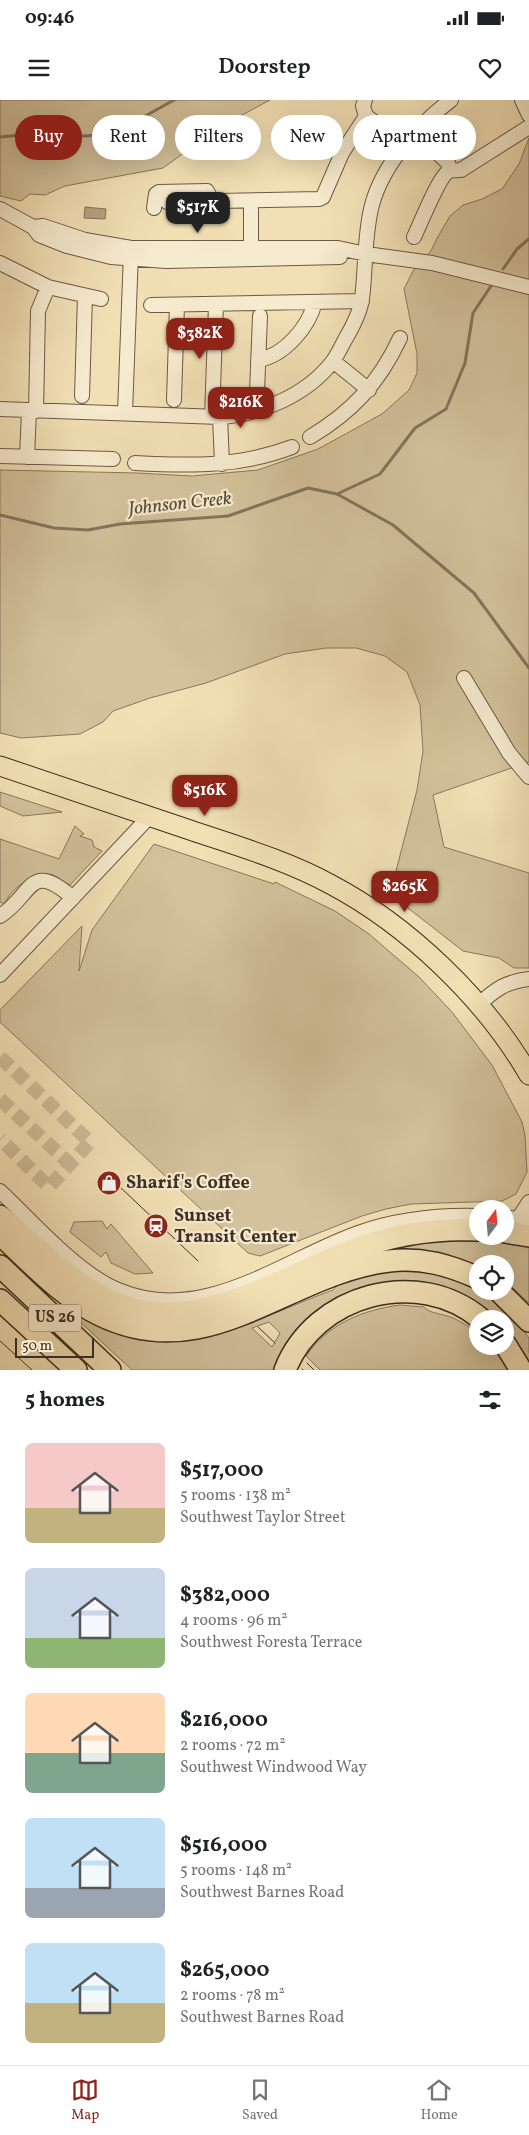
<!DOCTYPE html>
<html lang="en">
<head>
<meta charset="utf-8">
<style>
	:root { --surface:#fff; --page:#f2f2f2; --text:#202124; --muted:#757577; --line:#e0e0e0; --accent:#8f2418 }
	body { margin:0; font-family:Vollkorn,serif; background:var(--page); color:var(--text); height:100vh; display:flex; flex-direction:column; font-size:19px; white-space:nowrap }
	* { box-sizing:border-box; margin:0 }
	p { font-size:16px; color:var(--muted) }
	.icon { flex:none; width:28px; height:28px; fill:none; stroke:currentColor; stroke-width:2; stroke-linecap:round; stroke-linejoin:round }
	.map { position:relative; height:1270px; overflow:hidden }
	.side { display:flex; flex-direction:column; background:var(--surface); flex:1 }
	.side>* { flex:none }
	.banner { position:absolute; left:15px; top:15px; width:500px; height:45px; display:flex; gap:10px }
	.needle { width:32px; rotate:16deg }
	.fabs { position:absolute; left:469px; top:1100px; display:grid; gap:10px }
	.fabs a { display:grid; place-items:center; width:45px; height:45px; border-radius:50%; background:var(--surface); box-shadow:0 5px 20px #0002; font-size:25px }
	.scale { position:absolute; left:15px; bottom:12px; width:79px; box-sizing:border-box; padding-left:5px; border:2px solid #3e2e23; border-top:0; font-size:14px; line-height:18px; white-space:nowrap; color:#3e2e23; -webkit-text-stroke:4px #f7ebcf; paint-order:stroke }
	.price { position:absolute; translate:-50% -42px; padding:0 11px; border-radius:10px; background:var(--accent); color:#fff; font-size:16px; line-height:32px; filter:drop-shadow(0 1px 2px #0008) }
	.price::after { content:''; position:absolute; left:50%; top:30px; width:15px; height:11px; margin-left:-8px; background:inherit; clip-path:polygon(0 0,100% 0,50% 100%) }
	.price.on { background:#222; color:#fff }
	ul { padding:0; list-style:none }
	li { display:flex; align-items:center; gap:15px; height:125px; padding:0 25px }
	li span { display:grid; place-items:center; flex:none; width:140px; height:100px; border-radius:8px; color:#555 }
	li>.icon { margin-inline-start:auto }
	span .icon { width:60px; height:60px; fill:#fffc; stroke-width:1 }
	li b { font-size:21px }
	h2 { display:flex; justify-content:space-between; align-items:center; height:60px; padding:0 25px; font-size:21px }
	.chip { padding:0 18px; border-radius:22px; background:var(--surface); box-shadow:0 5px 20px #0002; font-size:18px; line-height:45px }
	.chip.on { background:var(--accent); color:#fff }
	.status { display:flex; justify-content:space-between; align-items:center; height:35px; padding:0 25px; background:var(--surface); direction:ltr }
	.status svg { height:14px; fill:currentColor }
	header { display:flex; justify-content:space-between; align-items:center; height:65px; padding:0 25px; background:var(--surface); font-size:22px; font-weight:600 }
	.menu { display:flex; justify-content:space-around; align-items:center; height:70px; border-top:1px solid var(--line); background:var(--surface); font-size:14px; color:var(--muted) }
	.menu a { display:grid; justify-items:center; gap:2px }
	.menu .on { color:var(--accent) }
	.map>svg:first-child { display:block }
	.green { fill:#d3c29c; stroke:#887860; fill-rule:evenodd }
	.water { fill:#b5a383; stroke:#85745d }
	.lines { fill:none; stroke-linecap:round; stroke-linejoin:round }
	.stream { stroke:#85745d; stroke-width:3 }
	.minor-tunnel { stroke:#cebc98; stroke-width:14; stroke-dasharray:14 7; stroke-linecap:butt }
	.highway-tunnel { stroke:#cebc98; stroke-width:21; stroke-dasharray:21 11; stroke-linecap:butt }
	.minor-casing { stroke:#6b5a48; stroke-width:16 }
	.major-casing { stroke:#3e2e23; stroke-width:21 }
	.highway-casing { stroke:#3e2e23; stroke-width:24 }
	.minor { stroke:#f7ebcf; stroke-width:14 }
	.major { stroke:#f2e0b5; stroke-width:19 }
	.highway { stroke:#f2e0b5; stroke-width:21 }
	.tram { stroke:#3e2e23; stroke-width:1 }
	.labels { text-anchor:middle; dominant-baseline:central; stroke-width:4.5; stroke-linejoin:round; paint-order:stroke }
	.shield { fill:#f7ebcf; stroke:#766757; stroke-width:1 }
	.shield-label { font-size:16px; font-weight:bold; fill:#3e2e23 }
	.poi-label { font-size:18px; font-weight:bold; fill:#3e2e23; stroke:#f7ebcf; text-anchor:start }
	.water-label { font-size:19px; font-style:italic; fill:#5c4b3b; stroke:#f7ebcf }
</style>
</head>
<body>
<div class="status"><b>09:46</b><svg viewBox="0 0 49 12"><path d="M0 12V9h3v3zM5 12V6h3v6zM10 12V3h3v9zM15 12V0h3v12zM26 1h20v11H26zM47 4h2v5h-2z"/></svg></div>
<header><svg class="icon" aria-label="menu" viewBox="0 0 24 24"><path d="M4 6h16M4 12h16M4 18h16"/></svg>Doorstep<svg class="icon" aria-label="heart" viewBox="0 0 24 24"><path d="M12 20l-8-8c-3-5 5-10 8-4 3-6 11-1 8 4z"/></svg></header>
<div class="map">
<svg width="529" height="1270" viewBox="0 0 529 1270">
	<rect width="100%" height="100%" fill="#f2e0b5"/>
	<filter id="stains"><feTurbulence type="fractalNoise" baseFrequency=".004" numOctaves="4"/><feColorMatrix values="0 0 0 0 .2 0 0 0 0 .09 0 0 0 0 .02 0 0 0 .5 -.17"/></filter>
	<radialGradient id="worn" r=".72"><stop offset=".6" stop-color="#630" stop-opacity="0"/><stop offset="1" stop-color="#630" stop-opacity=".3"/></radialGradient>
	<path class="green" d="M0 0H270L218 28 163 68 65 86 45 95 30 94 21 101 0 96Z
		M529 38V662L433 695 444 747 529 773V868H514L499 858 463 851 390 794 417 690 423 651 420 605 407 572 385 556 356 548H326L285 554 206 583 150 598 113 611 103 622 80 634 21 638 0 633V370L137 373 192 376 258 370 318 349 382 314 409 290 417 273V254L404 189 413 171 431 151 436 140 450 116 463 105 482 99 502 89 519 64Z
		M0 692 62 712 23 716 0 706Z
		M75 726 84 734 80 736 92 740 94 747 102 751 70 785C63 783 59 777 53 775 37 770 9 789 5 804L0 802V739L59 759Z
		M154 744 274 784 275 782 335 811 369 834 419 877 452 912 492 965 522 1022 525 1035 527 1072 516 1094 502 1101 411 1104 386 1109 362 1116 260 1156 248 1153 0 922V910L82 826 79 871 92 830Z
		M102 1121 107 1129 111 1124 153 1173 135 1174 111 1163 106 1152 101 1157 70 1132 74 1122Z
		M478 1136C495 1136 512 1140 529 1142V1203L505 1181V1164L477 1165 440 1152 373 1147Z
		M414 1170C466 1178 498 1194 529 1238V1261C523 1249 505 1229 505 1219H498C483 1205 466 1194 446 1187 393 1170 320 1191 289 1239 282 1249 278 1259 274 1270H132L76 1218 79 1214C91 1220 103 1228 116 1232 196 1257 261 1216 333 1190L340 1183 379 1172ZM269 1222 280 1233 272 1247 252 1228Z
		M400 1205 424 1207C430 1214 445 1214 453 1218 462 1222 470 1227 477 1233L478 1246H492L508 1270H320L306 1256C328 1224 362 1210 400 1205Z"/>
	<path class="water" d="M85 107 106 109 105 119 84 118Z"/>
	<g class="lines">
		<path class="stream" d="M0 37 31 34 88 36 122 29 174 0
			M503 169 517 149 529 139
			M337 394 380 374 415 328 446 309 465 263 473 213 491 186
			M0 415 54 428 88 430 120 424 228 416 308 388 337 394 393 425 474 493 529 568"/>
		<path class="minor-tunnel" d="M0 957 90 1042 49 1087 0 1039
			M0 999 70 1064"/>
		<path class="highway-tunnel" d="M515 1270 529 1241"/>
		<defs>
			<path id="minor" d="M522 0 529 15
				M366 16 404 44
				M415 31 448 63 450 70
				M167 102 319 99 323 97 342 53 366 16 363 6 365 0
				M251 102V156
				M154 108 156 94 159 92 207 91 212 101
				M0 109 33 127 39 135 67 146 111 157 166 161 340 157
				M33 127 43 126 85 140 131 148H338L366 154 432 163 529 187
				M414 137C420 125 439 76 449 71 452 70 457 70 461 70L529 27
				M0 163 48 187 101 199
				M151 205 362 201
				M258 260C284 256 309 227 315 202
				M333 261 369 290
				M257 292 260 216
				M82 296 85 196
				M174 300 177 205
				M0 309 220 317C262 314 307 295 333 261 338 254 342 245 346 238 353 226 360 213 362 199 366 168 364 135 372 105 383 64 418 25 451 0
				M36 311 38 211 48 187
				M125 313 131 152
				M212 316 216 205
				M220 317 222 364
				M310 337C352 312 379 283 400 238
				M0 356 113 359
				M27 357 29 311
				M135 363C190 366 240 367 292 347
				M464 578 509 653 529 677
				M0 816C33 795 29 759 73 798
				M0 875 150 716
				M478 905C496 889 505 882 529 879
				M0 1091C33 1122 77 1173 118 1190 203 1226 282 1160 358 1133 395 1120 438 1115 478 1116
				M505 1117 529 1121
				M518 1119 529 1102"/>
			<path id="major" d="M0 666C63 687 126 708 190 730 237 746 286 760 330 784 408 825 485 899 529 975"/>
			<path id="highway" d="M0 1116C34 1145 77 1189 118 1204 200 1235 281 1176 355 1149 393 1135 436 1128 478 1130
				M505 1132 529 1136
				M0 1134C31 1163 61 1196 100 1215 209 1268 287 1173 389 1161 421 1157 449 1165 478 1178
				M0 1166 110 1270
				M499 1191 529 1221
				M0 1200 76 1270
				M505 1244 521 1270
				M285 1270C315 1194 418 1166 481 1219"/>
		</defs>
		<use href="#minor" class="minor-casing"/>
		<use href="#major" class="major-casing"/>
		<use href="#highway" class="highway-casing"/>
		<use href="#minor" class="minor"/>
		<use href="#major" class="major"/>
		<use href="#highway" class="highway"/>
		<path class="tram" d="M119 1086 198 1161
			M258 1227 275 1243
			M0 1241 32 1270
			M307 1263 314 1270
			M302 1269 303 1270"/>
	</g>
	<defs>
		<symbol id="shop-disc" viewBox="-11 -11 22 22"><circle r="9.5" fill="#8f2418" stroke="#f7ebcf"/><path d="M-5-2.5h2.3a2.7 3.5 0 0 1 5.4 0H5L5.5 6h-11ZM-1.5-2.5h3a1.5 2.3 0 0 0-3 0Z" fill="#fff"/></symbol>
		<symbol id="station-disc" viewBox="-11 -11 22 22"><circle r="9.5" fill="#8f2418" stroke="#f7ebcf"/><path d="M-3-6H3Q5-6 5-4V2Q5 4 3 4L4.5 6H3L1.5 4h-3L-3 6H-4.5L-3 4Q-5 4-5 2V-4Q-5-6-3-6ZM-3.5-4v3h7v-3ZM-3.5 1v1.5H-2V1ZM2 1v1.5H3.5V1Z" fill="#fff"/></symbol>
	</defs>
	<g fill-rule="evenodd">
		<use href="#shop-disc" x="95" y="1069" width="28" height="28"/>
		<use href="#station-disc" x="142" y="1112" width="28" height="28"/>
	</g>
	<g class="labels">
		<rect class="shield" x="29" y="1204.5" width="52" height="27" rx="4"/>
		<g class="shield-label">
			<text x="55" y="1218">US 26</text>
		</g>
		<g class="poi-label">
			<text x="126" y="1083">Sharif's Coffee</text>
			<text x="174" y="1116">Sunset<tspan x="174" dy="21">Transit Center</tspan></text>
		</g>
		<g class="water-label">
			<text transform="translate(180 404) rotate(-6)">Johnson Creek</text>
		</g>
	</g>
	<rect width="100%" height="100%" filter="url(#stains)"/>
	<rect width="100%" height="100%" fill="url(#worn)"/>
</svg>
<div class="fabs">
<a><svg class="needle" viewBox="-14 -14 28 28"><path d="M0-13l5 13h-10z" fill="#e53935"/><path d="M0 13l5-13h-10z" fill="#757577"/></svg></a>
<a><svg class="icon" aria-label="locate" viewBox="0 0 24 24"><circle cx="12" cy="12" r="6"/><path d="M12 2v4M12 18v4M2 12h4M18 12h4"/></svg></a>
<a><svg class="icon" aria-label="layers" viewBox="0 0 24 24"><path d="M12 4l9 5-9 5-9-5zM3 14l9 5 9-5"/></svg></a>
</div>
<div class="scale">50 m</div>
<b class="price on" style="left:198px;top:134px">$517K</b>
<b class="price" style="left:200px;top:260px">$382K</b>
<b class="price" style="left:241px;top:329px">$216K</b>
<b class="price" style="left:205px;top:717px">$516K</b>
<b class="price" style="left:405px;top:813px">$265K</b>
<div class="banner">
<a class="chip on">Buy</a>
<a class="chip">Rent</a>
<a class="chip">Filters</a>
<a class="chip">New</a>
<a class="chip">Apartment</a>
</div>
</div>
<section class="side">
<h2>5 homes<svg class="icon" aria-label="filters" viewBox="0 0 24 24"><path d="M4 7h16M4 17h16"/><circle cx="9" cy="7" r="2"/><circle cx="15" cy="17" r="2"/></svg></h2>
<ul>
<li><span style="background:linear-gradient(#f6c9c9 65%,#c2b280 0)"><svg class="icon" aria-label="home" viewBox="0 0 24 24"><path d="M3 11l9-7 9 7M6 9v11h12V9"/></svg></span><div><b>$517,000</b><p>5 rooms · 138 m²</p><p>Southwest Taylor Street</p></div></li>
<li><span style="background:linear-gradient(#c9d6e8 70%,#8fb573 0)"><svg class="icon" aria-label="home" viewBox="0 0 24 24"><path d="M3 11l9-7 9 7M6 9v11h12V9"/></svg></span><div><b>$382,000</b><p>4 rooms · 96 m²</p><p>Southwest Foresta Terrace</p></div></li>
<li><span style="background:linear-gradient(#ffd9b3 60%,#7fa58c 0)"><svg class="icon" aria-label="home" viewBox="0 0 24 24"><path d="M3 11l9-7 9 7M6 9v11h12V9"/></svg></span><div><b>$216,000</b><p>2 rooms · 72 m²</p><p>Southwest Windwood Way</p></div></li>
<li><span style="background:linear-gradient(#bfe0f5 70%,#9aa5b1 0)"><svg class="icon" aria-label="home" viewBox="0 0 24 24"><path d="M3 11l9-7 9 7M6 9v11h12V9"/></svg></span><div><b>$516,000</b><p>5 rooms · 148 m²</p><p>Southwest Barnes Road</p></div></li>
<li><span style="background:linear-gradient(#bfe0f5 60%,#c2b280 0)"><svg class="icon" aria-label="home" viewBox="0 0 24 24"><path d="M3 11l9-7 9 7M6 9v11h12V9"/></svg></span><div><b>$265,000</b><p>2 rooms · 78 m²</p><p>Southwest Barnes Road</p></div></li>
</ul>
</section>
<nav class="menu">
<a class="on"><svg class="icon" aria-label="map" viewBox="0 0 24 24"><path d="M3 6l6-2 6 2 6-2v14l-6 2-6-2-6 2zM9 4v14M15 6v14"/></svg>Map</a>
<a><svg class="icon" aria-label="saved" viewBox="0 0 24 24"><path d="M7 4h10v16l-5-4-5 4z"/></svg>Saved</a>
<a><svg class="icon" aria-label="home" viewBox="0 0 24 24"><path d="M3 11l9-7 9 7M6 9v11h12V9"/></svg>Home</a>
</nav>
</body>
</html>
